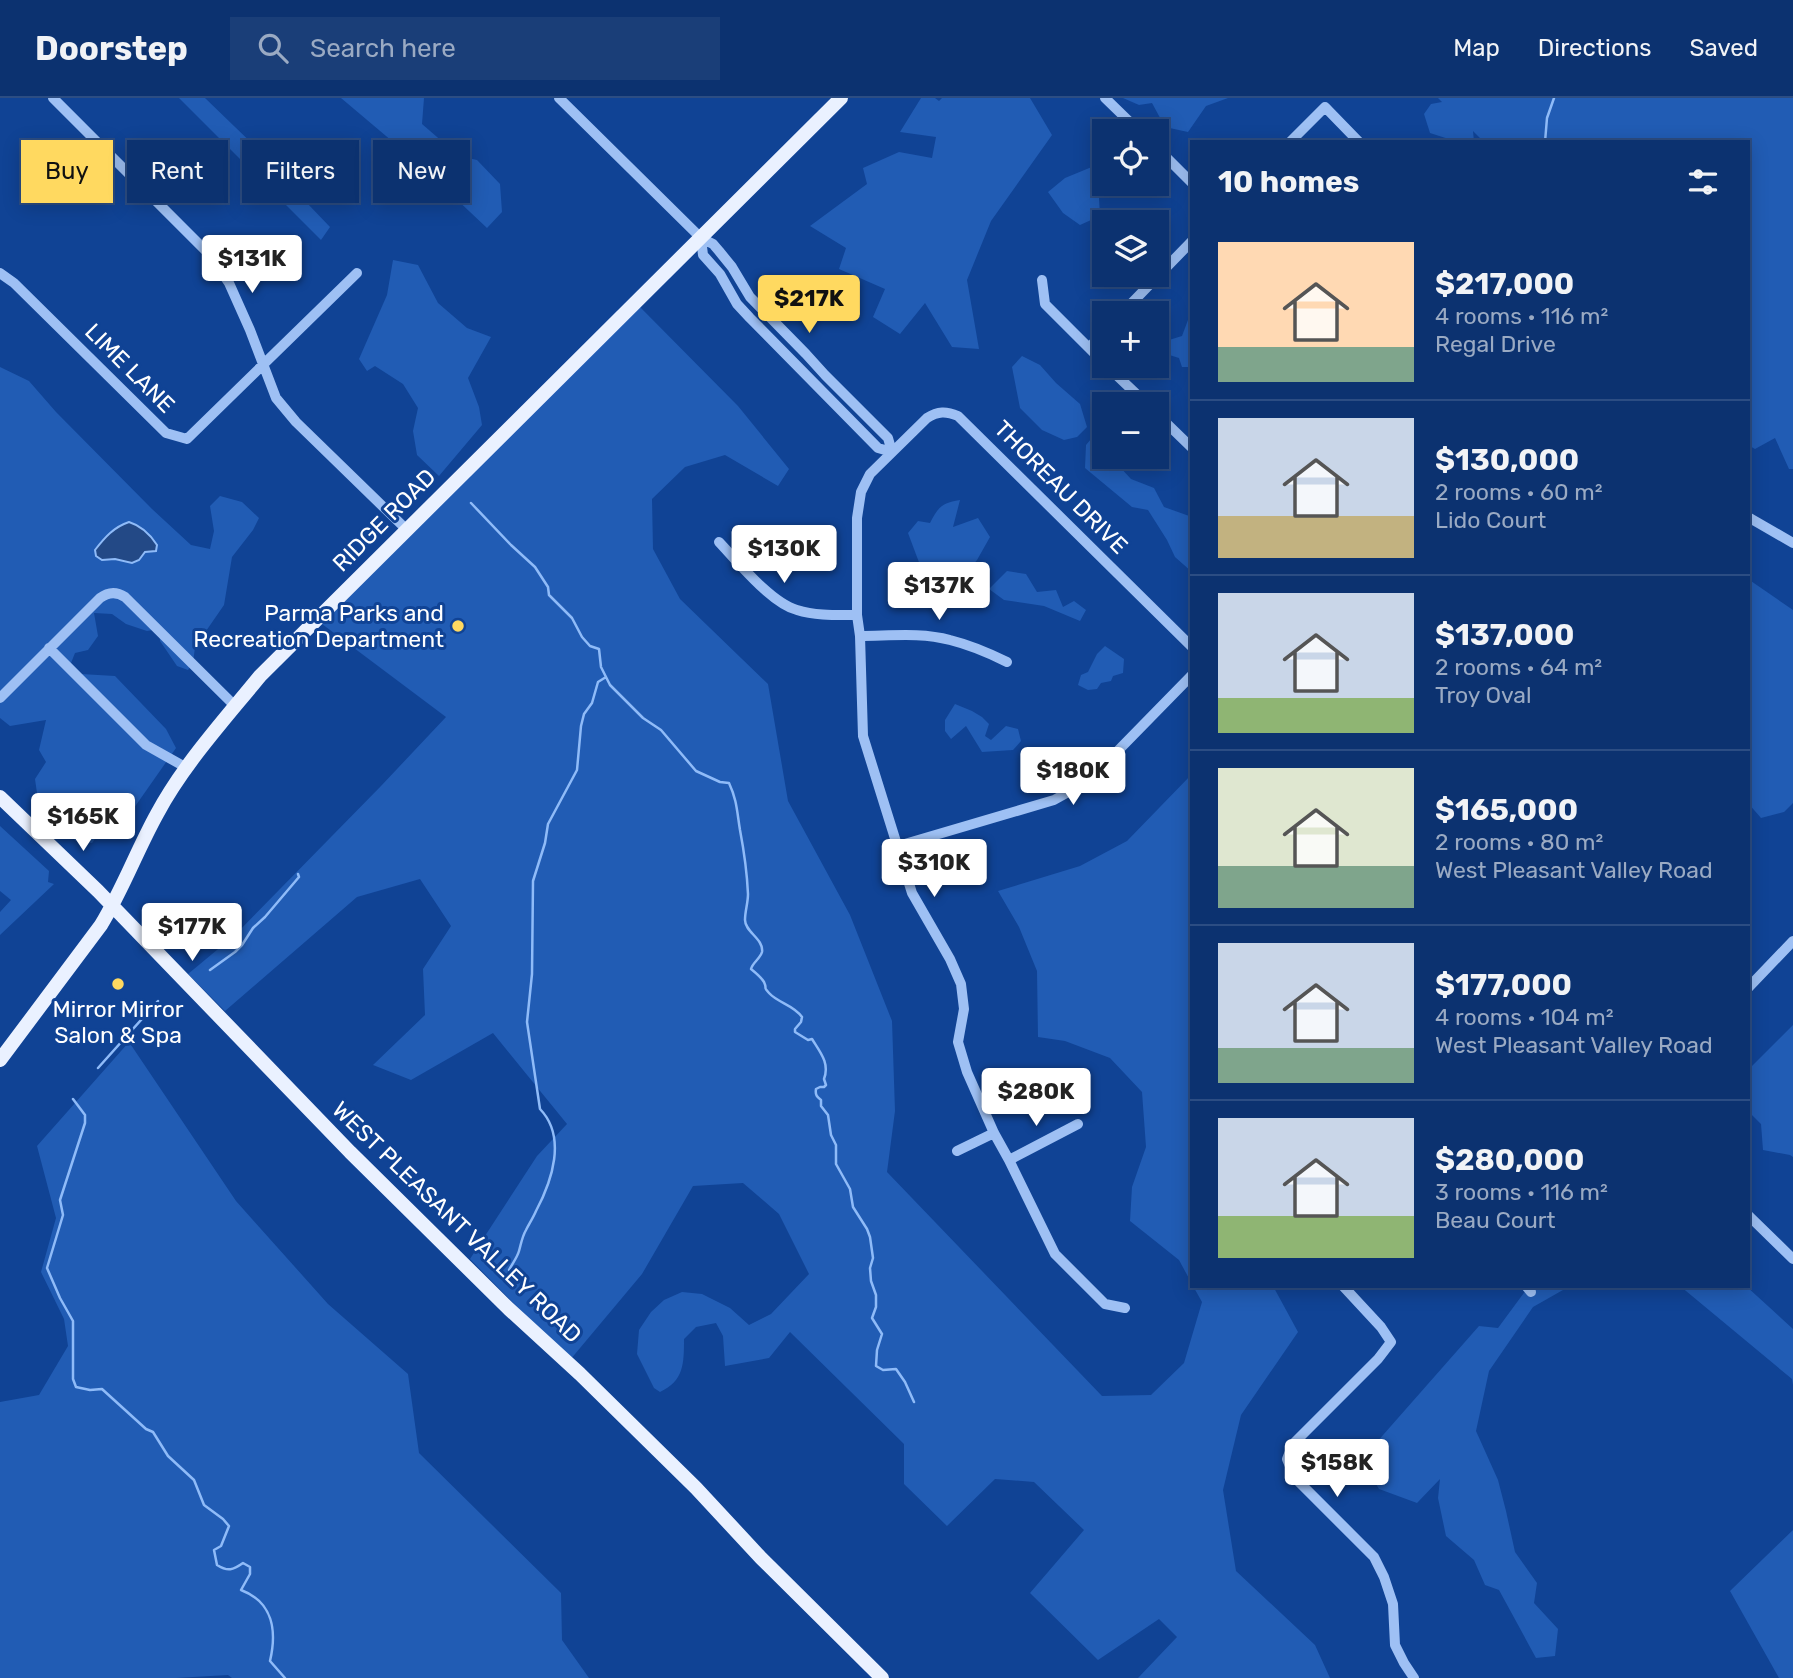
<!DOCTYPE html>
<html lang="en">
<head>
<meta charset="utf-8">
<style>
	:root { --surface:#0c3270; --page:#1a3e78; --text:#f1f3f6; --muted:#9aaac3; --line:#2c4d83; --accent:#ffd960 }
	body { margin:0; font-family:Rubik,sans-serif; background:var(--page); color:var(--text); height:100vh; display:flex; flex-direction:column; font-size:26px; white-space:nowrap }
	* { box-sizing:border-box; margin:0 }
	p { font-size:23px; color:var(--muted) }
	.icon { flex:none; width:38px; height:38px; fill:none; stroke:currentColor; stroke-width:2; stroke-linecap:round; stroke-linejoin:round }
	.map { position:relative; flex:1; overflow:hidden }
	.drawer { position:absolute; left:1190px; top:42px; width:560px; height:1148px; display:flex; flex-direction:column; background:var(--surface); border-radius:0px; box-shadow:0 4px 18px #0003,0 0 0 2px var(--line) }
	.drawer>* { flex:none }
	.hud { position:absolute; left:21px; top:42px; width:665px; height:63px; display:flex; gap:14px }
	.tools { position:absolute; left:1092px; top:21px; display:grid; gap:14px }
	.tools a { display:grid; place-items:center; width:77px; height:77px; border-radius:0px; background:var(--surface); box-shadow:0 4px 18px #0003,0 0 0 2px var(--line); font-size:35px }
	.price { position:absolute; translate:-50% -60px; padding:0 16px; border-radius:7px; background:#fff; color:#222; font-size:23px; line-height:46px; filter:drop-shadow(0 2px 4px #0008) }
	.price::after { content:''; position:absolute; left:50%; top:42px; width:21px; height:16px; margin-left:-10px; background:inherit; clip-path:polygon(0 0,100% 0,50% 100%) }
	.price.on { background:var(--accent); color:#111 }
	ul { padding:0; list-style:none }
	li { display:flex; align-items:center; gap:21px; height:175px; padding:0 28px }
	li+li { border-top:2px solid var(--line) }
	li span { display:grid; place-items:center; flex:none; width:196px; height:140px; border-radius:0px; color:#555 }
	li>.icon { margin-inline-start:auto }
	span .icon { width:84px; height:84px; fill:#fffc; stroke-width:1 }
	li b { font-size:30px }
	h2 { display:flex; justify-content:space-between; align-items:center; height:84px; padding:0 28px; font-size:30px }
	.chip { padding:0 24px; border-radius:0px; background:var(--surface); box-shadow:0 4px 18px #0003,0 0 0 2px var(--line); font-size:24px; line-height:63px }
	.chip.on { background:var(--accent); color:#111 }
	header { display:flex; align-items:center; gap:42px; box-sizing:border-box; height:98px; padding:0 35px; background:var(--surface); border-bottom:2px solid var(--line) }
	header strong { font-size:33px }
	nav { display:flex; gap:38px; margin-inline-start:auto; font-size:24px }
	.search { width:490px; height:63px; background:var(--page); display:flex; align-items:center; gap:18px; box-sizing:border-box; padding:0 24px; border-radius:0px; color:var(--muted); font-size:26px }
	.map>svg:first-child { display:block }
	.green { fill:#215cb4 }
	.water { fill:#234986; stroke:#8fbbf8; stroke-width:2 }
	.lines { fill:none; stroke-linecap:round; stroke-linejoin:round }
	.stream { stroke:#8fbbf8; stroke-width:2.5 }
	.minor { stroke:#9ec0f4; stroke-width:10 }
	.major { stroke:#eaf1ff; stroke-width:14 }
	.poi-dot { fill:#ffd960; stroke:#104395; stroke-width:2.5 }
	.labels { text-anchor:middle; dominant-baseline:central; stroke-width:6; stroke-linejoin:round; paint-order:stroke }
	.street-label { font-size:23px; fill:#fff; stroke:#104395 }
	.poi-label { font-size:23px; fill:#fff; stroke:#104395; text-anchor:end }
</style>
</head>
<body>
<header>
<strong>Doorstep</strong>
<div class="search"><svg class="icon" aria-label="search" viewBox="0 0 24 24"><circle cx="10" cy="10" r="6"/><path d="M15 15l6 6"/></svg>Search here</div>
<nav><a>Map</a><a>Directions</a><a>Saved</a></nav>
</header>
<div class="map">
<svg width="1793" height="1580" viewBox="0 0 1793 1580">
	<rect width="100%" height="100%" fill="#104395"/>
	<path class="green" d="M179 0H205L261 54 287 68 307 105 330 129 321 142Z
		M341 0H424L422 26 459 58 477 62 500 86 502 114 487 130 418 65Z
		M921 0H935L939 3 942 0H1030L1052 37 991 123 967 182 979 251 952 249 925 205 900 236 873 219 885 191 839 171 846 150 810 128 867 86 863 70 899 54 932 60 936 39 900 34Z
		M1123 0H1228L1206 8 1188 34 1165 29 1152 5 1139 7Z
		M1438 0H1793V371H1789L1775 340 1755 351 1748 347V327L1750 323 1748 321V44H1484L1473 33 1474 44H1458L1430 35 1424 16 1431 6 1442 4Z
		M1099 66 1104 71V86H1117L1121 96 1099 100 1100 118 1080 127 1063 115 1048 94 1065 80Z
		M393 162 418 167 438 205 467 230 491 239 468 280 479 309 482 327 439 378 417 357 413 333 418 310 403 286 375 268 367 273 359 261 387 197Z
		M640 209 738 308 789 371 778 388 725 357 685 369 652 401 653 451 680 501 768 586 788 703 850 817 892 923 895 1013 887 1074 1102 1298 1151 1297 1184 1265 1202 1204 1193 1188H1273L1298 1234 1241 1317 1223 1392 1236 1473 1315 1547 1330 1580H1138L1177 1539 1159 1521 1098 1562 1030 1495 1084 1432 1034 1384 995 1381 947 1428 904 1386V1346L790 1234 769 1260 725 1268 723 1238 716 1225 696 1229 684 1241C684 1265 684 1283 660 1294L654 1290 637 1256 639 1232 651 1214 664 1202 682 1194 702 1196 730 1210 749 1227 771 1216 809 1176 779 1116 743 1085 693 1088 642 1176 570 1262 470 1161 537 1058 567 1026 493 935 411 982 373 967 425 917 423 871 451 828 420 781 357 799 225 913 188 876 235 837 381 688 446 619 322 526Z
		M1192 220V269H1182L1179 260 1163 255 1157 250V233L1169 242 1182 238 1188 222Z
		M1022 258 1040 267 1056 285 1080 306 1087 329 1077 339 1064 342 1042 332 1020 310 1012 269Z
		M0 269 29 283 56 314 152 411 191 447 210 451 214 433 210 408 220 398 242 404 259 420 253 432 232 459 224 507 195 549 193 565 188 572 177 568 160 543 159 531 147 533 126 526 112 516 94 515 98 538 88 552 75 555 71 565 81 576 115 578 166 631 176 650 134 710 117 726 99 735 92 745 76 743 52 723 38 702 35 681 46 664 39 652 46 622 10 628 0 620Z
		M1091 341 1104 346V359H1116L1118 367 1131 381 1154 390 1164 409 1192 419V474L1175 459 1167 442 1148 412 1132 409 1085 370 1086 347Z
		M960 402 953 429 978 420 990 439 977 462 969 472 955 465 930 480 920 479V467L908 435 918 423 930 425C938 409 942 405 960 402Z
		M1007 473 1026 476 1037 494 1056 492 1063 509 1074 503 1086 512 1080 523 1044 508 1004 502 989 491Z
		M1748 481 1793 512V705L1784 714 1761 720 1748 705Z
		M1105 548 1124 561 1123 575 1113 578 1111 583 1101 585 1097 591 1088 592 1078 587 1081 577 1088 574 1097 556Z
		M955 606 972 613 982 619 989 626 985 638 991 642 1006 628 1018 631 1021 643 1013 652 982 654 966 628 951 641 945 633V622Z
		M1192 676V1186L1179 1162 1130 1123 1132 1089 1146 1049 1142 994 1110 960 1065 943 1038 939 1037 873 1019 829 998 793 1080 768 1127 743Z
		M0 728 49 773 48 784 54 786 0 837V814L11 802 0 793Z
		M1793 927V1059L1790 1057 1763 1052 1761 1026 1748 1013V972Z
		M129 944 236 1103 328 1206 408 1276 419 1355 561 1495 562 1542 589 1580H232L228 1577 176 1580H0V1304L39 1297 68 1248 64 1221 41 1174 56 1120 37 1048Z
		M1529 1188H1570L1533 1209 1489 1273 1476 1333 1498 1382 1506 1413 1515 1454 1537 1485 1534 1505 1558 1531 1555 1558 1536 1560 1499 1492 1485 1487 1474 1462 1446 1438 1438 1400 1440 1381 1417 1405 1379 1391 1367 1371 1376 1345 1479 1228 1498 1230Z
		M1680 1188H1746L1793 1231V1287L1792 1281Z
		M1793 1432V1580H1779L1730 1493Z"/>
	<path class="water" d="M129 424C142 428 150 436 157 447L156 453 145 454 139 462 132 465 115 461 102 462 96 458 95 452C105 439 114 429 129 424Z"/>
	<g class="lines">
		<path class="stream" d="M1545 44 1547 20 1554 0
			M471 405 511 447 535 469 548 489 549 497 572 520 582 539 590 548 599 551 601 569 610 587 643 620 661 632 696 673 720 684 729 685C737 702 737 714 740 732 744 753 747 774 748 796 748 805 745 813 745 822 745 834 764 841 762 854 760 861 753 864 751 871 756 875 761 879 764 884 768 893 762 887 769 895 778 905 794 907 802 919L801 924 795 931V934L808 942 812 941C820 954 830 965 824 981L826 987 824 989H820L816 991C815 997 817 999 821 1002V1008L828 1017 831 1037 836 1047V1066L850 1091 853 1109 867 1131 870 1139 873 1160 870 1170 871 1183 876 1197V1209L872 1220 882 1236 877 1252 876 1268 883 1272 896 1271 905 1284 914 1304
			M210 872 235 854 242 847 253 830 265 819 299 779 298 776
			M98 970 158 903
			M73 1001 85 1017V1025L60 1102 63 1117 47 1170 60 1200 73 1223V1281L76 1289 90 1292 102 1291 146 1331 153 1334 168 1358 194 1382 204 1407 223 1421 229 1428 221 1448 214 1452 217 1467C228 1474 233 1472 243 1465L250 1469V1476L241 1492C273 1504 277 1533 270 1563L285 1580
			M509 1172C512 1166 517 1160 519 1153 521 1146 522 1139 526 1132 529 1126 533 1120 536 1113 552 1083 567 1039 540 1011L527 924 532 876 533 783 545 745 548 726 577 672 581 628 584 616 592 605 598 584 606 579"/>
		<path class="minor" d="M53 0 208 155 229 185 250 232 276 300 296 324 406 431
			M559 0 701 140 713 146 719 153 732 169 750 199 806 256 825 277 888 340 892 354
			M1105 0 1139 33
			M1290 44 1325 9 1359 44
			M1157 50 1192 85
			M701 140 703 157 720 176 737 206 750 220 878 350 892 354
			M0 175 14 185 166 335 187 341 357 175
			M1042 182 1045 206 1104 265
			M1122 215 1192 143
			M1089 250 1104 233
			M1107 268 1147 306
			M1157 316 1192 350
			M1748 419 1793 445
			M719 444C738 464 771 505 797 512 816 518 837 517 857 517
			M860 538C889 538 921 534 950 542 970 547 989 555 1007 564
			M49 550 146 647 187 670
			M0 600 100 500C108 494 116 493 125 499L235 608
			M898 748 1054 702 1081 687 1101 670 1192 577
			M1748 890 1793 843
			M957 1053 994 1035
			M1009 1062 1078 1026
			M1748 1117 1793 1161
			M1343 1188 1381 1229 1391 1244 1378 1261 1293 1346 1287 1361 1295 1380 1374 1459 1384 1479 1393 1506 1395 1547 1404 1565 1414 1580
			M1526 1188 1531 1194
			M1125 1210 1105 1206 1055 1156 1009 1062 994 1035 967 974 958 944 964 911 961 886 950 861 912 795 863 638 860 538 857 517V420L861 394 870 376 927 320C938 313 946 313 958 318L1192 549"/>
		<path class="major" d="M0 699 98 793 350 1054 509 1211 580 1276 696 1390 761 1460 882 1580
			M0 962 101 827C123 791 137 752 157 716 183 667 225 621 260 578L841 0"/>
	</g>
	<g class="poi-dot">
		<circle cx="458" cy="528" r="7"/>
		<circle cx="118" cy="886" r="7"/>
	</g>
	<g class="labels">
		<g class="street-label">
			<text transform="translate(130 270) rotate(45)">LIME LANE</text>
			<text transform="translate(1061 389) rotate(45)">THOREAU DRIVE</text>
			<text transform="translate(384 422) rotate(-45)">RIDGE ROAD</text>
			<text transform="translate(457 1124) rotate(44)">WEST PLEASANT VALLEY ROAD</text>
		</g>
		<g class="poi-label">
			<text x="444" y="515">Parma Parks and<tspan x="444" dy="26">Recreation Department</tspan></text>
			<text x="118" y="911" text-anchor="middle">Mirror Mirror<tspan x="118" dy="26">Salon &amp; Spa</tspan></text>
		</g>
	</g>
</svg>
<div class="tools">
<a><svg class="icon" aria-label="locate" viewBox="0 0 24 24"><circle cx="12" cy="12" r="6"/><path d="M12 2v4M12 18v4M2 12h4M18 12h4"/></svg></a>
<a><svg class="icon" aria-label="layers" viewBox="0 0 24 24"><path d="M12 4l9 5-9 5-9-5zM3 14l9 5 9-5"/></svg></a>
<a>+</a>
<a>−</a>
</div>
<b class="price" style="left:252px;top:197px">$131K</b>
<b class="price on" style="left:809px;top:237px">$217K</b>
<b class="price" style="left:784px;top:487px">$130K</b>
<b class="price" style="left:939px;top:524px">$137K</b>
<b class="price" style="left:1073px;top:709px">$180K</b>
<b class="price" style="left:83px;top:755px">$165K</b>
<b class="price" style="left:934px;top:801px">$310K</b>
<b class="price" style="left:192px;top:865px">$177K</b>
<b class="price" style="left:1036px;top:1030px">$280K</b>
<b class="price" style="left:1337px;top:1401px">$158K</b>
<div class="hud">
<a class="chip on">Buy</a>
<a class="chip">Rent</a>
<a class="chip">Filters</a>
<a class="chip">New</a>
</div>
<section class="drawer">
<h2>10 homes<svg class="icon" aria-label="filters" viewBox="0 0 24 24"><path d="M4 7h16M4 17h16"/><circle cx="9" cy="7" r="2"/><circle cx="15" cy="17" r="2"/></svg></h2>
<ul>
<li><span style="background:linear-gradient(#ffd9b3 75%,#7fa58c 0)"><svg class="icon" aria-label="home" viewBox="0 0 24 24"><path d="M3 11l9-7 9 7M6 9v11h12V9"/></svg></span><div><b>$217,000</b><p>4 rooms · 116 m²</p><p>Regal Drive</p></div></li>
<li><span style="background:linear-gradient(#c9d6e8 70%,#c2b280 0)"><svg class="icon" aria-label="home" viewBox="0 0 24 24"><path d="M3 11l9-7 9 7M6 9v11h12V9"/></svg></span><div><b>$130,000</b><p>2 rooms · 60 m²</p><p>Lido Court</p></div></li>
<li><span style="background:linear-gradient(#c9d6e8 75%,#8fb573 0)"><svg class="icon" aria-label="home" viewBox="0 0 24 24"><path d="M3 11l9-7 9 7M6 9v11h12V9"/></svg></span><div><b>$137,000</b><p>2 rooms · 64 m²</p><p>Troy Oval</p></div></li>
<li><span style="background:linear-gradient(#dfe7d0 70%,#7fa58c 0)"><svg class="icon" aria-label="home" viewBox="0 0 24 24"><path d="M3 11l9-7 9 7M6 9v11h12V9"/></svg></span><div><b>$165,000</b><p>2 rooms · 80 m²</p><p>West Pleasant Valley Road</p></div></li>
<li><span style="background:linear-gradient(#c9d6e8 75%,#7fa58c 0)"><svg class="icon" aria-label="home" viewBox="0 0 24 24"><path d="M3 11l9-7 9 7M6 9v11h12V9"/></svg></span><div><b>$177,000</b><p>4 rooms · 104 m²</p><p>West Pleasant Valley Road</p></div></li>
<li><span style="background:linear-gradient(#c9d6e8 70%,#8fb573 0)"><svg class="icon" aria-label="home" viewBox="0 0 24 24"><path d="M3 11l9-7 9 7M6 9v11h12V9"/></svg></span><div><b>$280,000</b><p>3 rooms · 116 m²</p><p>Beau Court</p></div></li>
</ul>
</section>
</div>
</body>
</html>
